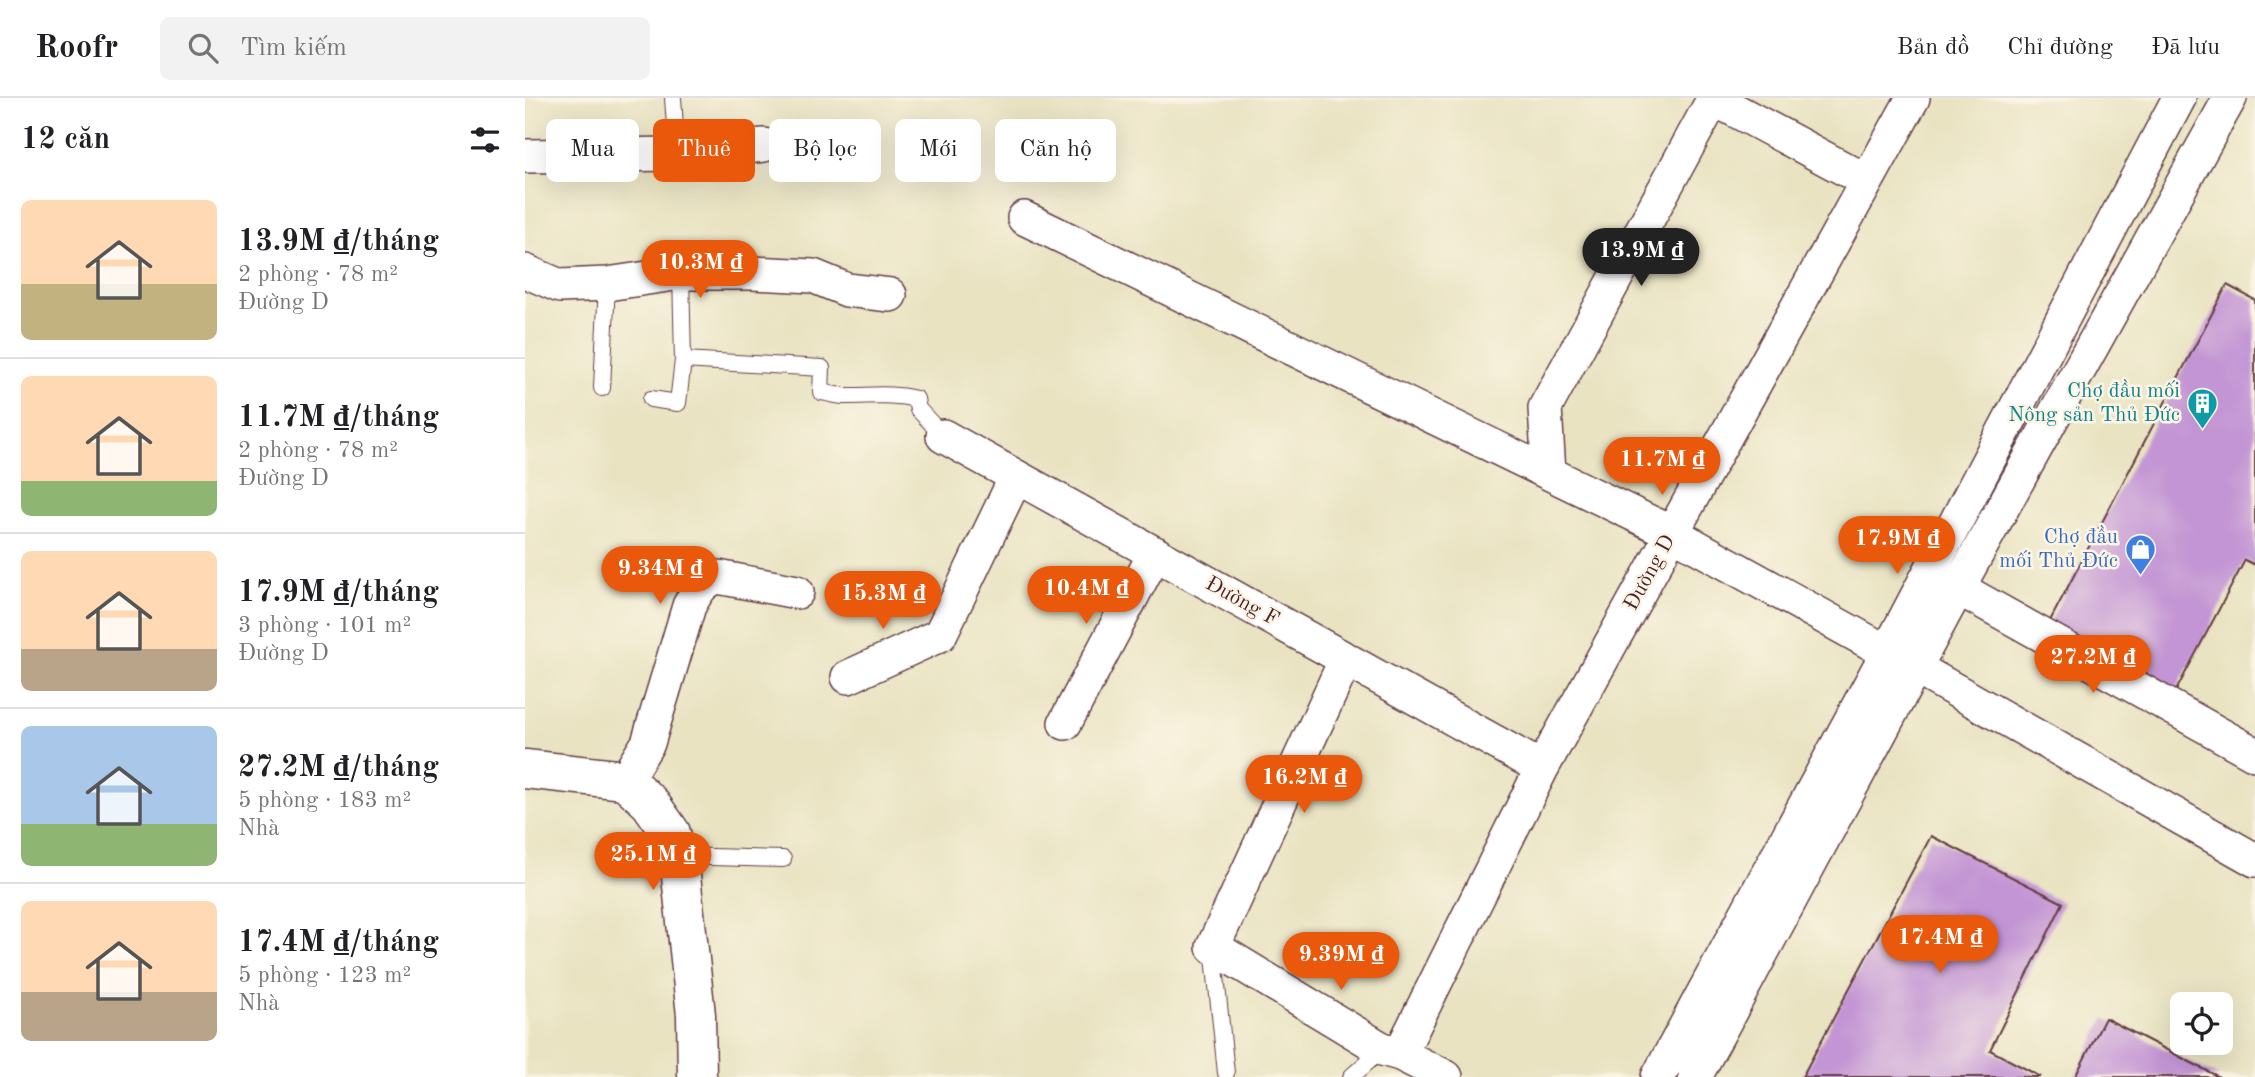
<!DOCTYPE html>
<html lang="vi">
<head>
<meta charset="utf-8">
<style>
	:root { --surface:#fff; --page:#f2f2f2; --text:#202124; --muted:#757577; --line:#e0e0e0; --accent:#ea580c }
	body { margin:0; font-family:"Old Standard TT",serif; background:var(--page); color:var(--text); height:100vh; display:flex; flex-direction:column; font-size:26px; white-space:nowrap }
	* { box-sizing:border-box; margin:0 }
	p { font-size:23px; color:var(--muted) }
	.icon { flex:none; width:38px; height:38px; fill:none; stroke:currentColor; stroke-width:2; stroke-linecap:round; stroke-linejoin:round }
	.map { position:relative; flex:1; overflow:hidden }
	.sheet { display:flex; flex-direction:column; background:var(--surface); width:525px }
	.sheet>* { flex:none }
	.hud { position:absolute; left:21px; top:21px; width:665px; height:63px; display:flex; gap:14px }
	.controls { position:absolute; left:1645px; top:894px; display:grid; gap:14px }
	.controls a { display:grid; place-items:center; width:63px; height:63px; border-radius:10px; background:var(--surface); box-shadow:0 7px 28px #0002; font-size:35px }
	.price { position:absolute; translate:-50% -60px; padding:0 16px; border-radius:24px; background:var(--accent); color:#fff; font-size:23px; line-height:46px; filter:drop-shadow(0 2px 4px #0008) }
	.price::after { content:''; position:absolute; left:50%; top:42px; width:21px; height:16px; margin-left:-10px; background:inherit; clip-path:polygon(0 0,100% 0,50% 100%) }
	.price.current { background:#222; color:#fff }
	ul { padding:0; list-style:none }
	li { display:flex; align-items:center; gap:21px; height:175px; padding:0 21px }
	li+li { border-top:2px solid var(--line) }
	li span { display:grid; place-items:center; flex:none; width:196px; height:140px; border-radius:10px; color:#555 }
	li>.icon { margin-inline-start:auto }
	span .icon { width:84px; height:84px; fill:#fffc; stroke-width:1 }
	li b { font-size:30px }
	h2 { display:flex; justify-content:space-between; align-items:center; height:84px; padding:0 21px; font-size:30px }
	.pill { padding:0 24px; border-radius:10px; background:var(--surface); box-shadow:0 7px 28px #0002; font-size:24px; line-height:63px }
	.pill.current { background:var(--accent); color:#fff }
	header { display:flex; align-items:center; gap:42px; box-sizing:border-box; height:98px; padding:0 35px; background:var(--surface); border-bottom:2px solid var(--line) }
	header strong { font-size:33px }
	nav { display:flex; gap:38px; margin-inline-start:auto; font-size:24px }
	.search { width:490px; height:63px; background:var(--page); display:flex; align-items:center; gap:18px; box-sizing:border-box; padding:0 24px; border-radius:10px; color:var(--muted); font-size:26px }
	main { display:flex; flex:1; min-height:0 }
	.map>svg:first-child { display:block }
	.building { fill:#c395d4 }
	.lines { fill:none; stroke-linecap:round; stroke-linejoin:round }
	.service-casing { stroke:#623c42; stroke-width:18 }
	.minor-casing { stroke:#623c42; stroke-width:36 }
	.secondary-casing { stroke:#623c42; stroke-width:41 }
	.service { stroke:#fff; stroke-width:16 }
	.minor { stroke:#fff; stroke-width:33 }
	.secondary { stroke:#fff; stroke-width:38 }
	.labels { text-anchor:middle; dominant-baseline:central; stroke-width:5; stroke-linejoin:round; paint-order:stroke }
	.culture-label { font-size:21px; fill:#0d838f; stroke:#fcf5e5; text-anchor:end }
	.shop-label { font-size:21px; fill:#366cbe; stroke:#fcf5e5; text-anchor:end }
	.street-label { font-size:21px; fill:#4a1f2b; stroke:#fcf5e5 }
</style>
</head>
<body>
<header>
<strong>Roofr</strong>
<div class="search"><svg class="icon" aria-label="search" viewBox="0 0 24 24"><circle cx="10" cy="10" r="6"/><path d="M15 15l6 6"/></svg>Tìm kiếm</div>
<nav><a>Bản đồ</a><a>Chỉ đường</a><a>Đã lưu</a></nav>
</header>
<main>
<section class="sheet">
<h2>12 căn<svg class="icon" aria-label="filters" viewBox="0 0 24 24"><path d="M4 7h16M4 17h16"/><circle cx="9" cy="7" r="2"/><circle cx="15" cy="17" r="2"/></svg></h2>
<ul>
<li><span style="background:linear-gradient(#ffd9b3 60%,#c2b280 0)"><svg class="icon" aria-label="home" viewBox="0 0 24 24"><path d="M3 11l9-7 9 7M6 9v11h12V9"/></svg></span><div><b>13.9M ₫/tháng</b><p>2 phòng · 78 m²</p><p>Đường D</p></div></li>
<li><span style="background:linear-gradient(#ffd9b3 75%,#8fb573 0)"><svg class="icon" aria-label="home" viewBox="0 0 24 24"><path d="M3 11l9-7 9 7M6 9v11h12V9"/></svg></span><div><b>11.7M ₫/tháng</b><p>2 phòng · 78 m²</p><p>Đường D</p></div></li>
<li><span style="background:linear-gradient(#ffd9b3 70%,#b9a48a 0)"><svg class="icon" aria-label="home" viewBox="0 0 24 24"><path d="M3 11l9-7 9 7M6 9v11h12V9"/></svg></span><div><b>17.9M ₫/tháng</b><p>3 phòng · 101 m²</p><p>Đường D</p></div></li>
<li><span style="background:linear-gradient(#a9c7e8 70%,#8fb573 0)"><svg class="icon" aria-label="home" viewBox="0 0 24 24"><path d="M3 11l9-7 9 7M6 9v11h12V9"/></svg></span><div><b>27.2M ₫/tháng</b><p>5 phòng · 183 m²</p><p>Nhà</p></div></li>
<li><span style="background:linear-gradient(#ffd9b3 65%,#b9a48a 0)"><svg class="icon" aria-label="home" viewBox="0 0 24 24"><path d="M3 11l9-7 9 7M6 9v11h12V9"/></svg></span><div><b>17.4M ₫/tháng</b><p>5 phòng · 123 m²</p><p>Nhà</p></div></li>
</ul>
</section>
<div class="map">
<svg width="1730" height="979" viewBox="0 0 1730 979">
	<rect width="100%" height="100%" fill="#fcf5e5"/>
	<filter id="ink" filterUnits="userSpaceOnUse"><feTurbulence type="fractalNoise" baseFrequency=".0143" numOctaves="2"/><feDisplacementMap in="SourceGraphic" scale="14" xChannelSelector="R" yChannelSelector="G"/><feConvolveMatrix kernelMatrix="1 2 1 2 8 2 1 2 1" color-interpolation-filters="sRGB"/></filter>
	<filter id="wash" filterUnits="userSpaceOnUse"><feTurbulence type="fractalNoise" baseFrequency=".00686" numOctaves="4" result="noise"/><feDisplacementMap in="SourceGraphic" scale="28" xChannelSelector="R" yChannelSelector="G"/><feGaussianBlur stdDeviation="1.57" result="paint"/><feColorMatrix in="noise" values="0 0 0 0 0 0 0 0 0 0 0 0 0 0 0 0 0 1.4 0 .05"/><feComposite in="paint" operator="in"/></filter>
	<g filter="url(#wash)">
		<rect width="100%" height="100%" fill="#e9e3c2"/>
		<g id="blocks">
			<path class="building" d="M1702 187 1730 202V467L1720 462 1644 606 1517 538Z
				M1406 738 1538 805 1465 952 1516 979H1277Z
				M1580 920 1694 979H1550Z"/>
		</g>
	</g>
	<g filter="url(#ink)">
		<use href="#blocks" fill-opacity="0" stroke="#623c42" stroke-width="2"/>
		<g class="lines">
			<defs>
				<path id="service" d="M148 0 152 56
					M158 262 297 270 296 294C305 295 314 299 323 298 346 298 368 295 391 301L393 311 418 338
					M77 290 82 186
					M126 301 153 305 158 262 156 175
					M151 758 258 761
					M688 849 701 975
					M826 979 857 951"/>
				<path id="minor" d="M1189 1 1342 83
					M0 58 152 56 239 47
					M499 120 1147 435 1391 570 1730 762
					M0 173 35 188 82 186 156 175H227L288 178 322 192 365 197
					M418 338 1017 670
					M1024 375 1020 310 1189 0
					M1433 490 1730 656
					M821 561 688 849 857 951 875 956 921 979
					M323 579 415 537 491 379
					M540 625 630 455
					M100 682 123 645 164 508C172 494 177 483 193 479L272 494
					M875 956 1017 670 1388 0
					M1133 979 1362 555 1654 0
					M1170 979 1433 490 1705 0"/>
				<path id="secondary" d="M0 671 100 682 125 705 146 735 156 778 171 917 172 979"/>
			</defs>
			<use href="#service" class="service-casing"/>
			<use href="#minor" class="minor-casing"/>
			<use href="#secondary" class="secondary-casing"/>
			<use href="#service" class="service"/>
			<use href="#minor" class="minor"/>
			<use href="#secondary" class="secondary"/>
		</g>
	</g>
	<defs>
		<symbol id="building-pin" viewBox="-11 -11 22 30"><path d="M0 17L-7.5 6A9.5 9.5 0 1 1 7.5 6Z" fill="#0f9aa8" stroke="#fcf5e5"/><path d="M-4-6H4V6H1V3H-1V6H-4ZM-2.5-4.3h1.7v1.8h-1.7ZM.8-4.3h1.7v1.8H.8ZM-2.5-1h1.7V.8h-1.7ZM.8-1h1.7V.8H.8Z" fill="#fff"/></symbol>
		<symbol id="shop-pin" viewBox="-11 -11 22 30"><path d="M0 17L-7.5 6A9.5 9.5 0 1 1 7.5 6Z" fill="#3f7fe0" stroke="#fcf5e5"/><path d="M-5-2.5h2.3a2.7 3.5 0 0 1 5.4 0H5L5.5 6h-11ZM-1.5-2.5h3a1.5 2.3 0 0 0-3 0Z" fill="#fff"/></symbol>
	</defs>
	<g fill-rule="evenodd">
		<use href="#building-pin" x="1660" y="288" width="35" height="47"/>
		<use href="#shop-pin" x="1598" y="434" width="35" height="47"/>
	</g>
	<g class="labels">
		<g class="culture-label">
			<text x="1655" y="293">Chợ đầu mối<tspan x="1655" dy="24">Nông sản Thủ Đức</tspan></text>
		</g>
		<g class="shop-label">
			<text x="1593" y="439">Chợ đầu<tspan x="1593" dy="24">mối Thủ Đức</tspan></text>
		</g>
		<g class="street-label">
			<text transform="translate(1125 475) rotate(-61)">Đường D</text>
			<text transform="translate(717 504) rotate(29)">Đường F</text>
		</g>
	</g>
</svg>
<div class="controls">
<a><svg class="icon" aria-label="locate" viewBox="0 0 24 24"><circle cx="12" cy="12" r="6"/><path d="M12 2v4M12 18v4M2 12h4M18 12h4"/></svg></a>
</div>
<b class="price current" style="left:1116px;top:190px">13.9M ₫</b>
<b class="price" style="left:175px;top:202px">10.3M ₫</b>
<b class="price" style="left:1137px;top:399px">11.7M ₫</b>
<b class="price" style="left:1372px;top:478px">17.9M ₫</b>
<b class="price" style="left:135px;top:508px">9.34M ₫</b>
<b class="price" style="left:561px;top:528px">10.4M ₫</b>
<b class="price" style="left:358px;top:533px">15.3M ₫</b>
<b class="price" style="left:1568px;top:597px">27.2M ₫</b>
<b class="price" style="left:779px;top:717px">16.2M ₫</b>
<b class="price" style="left:128px;top:794px">25.1M ₫</b>
<b class="price" style="left:1415px;top:877px">17.4M ₫</b>
<b class="price" style="left:816px;top:894px">9.39M ₫</b>
<div class="hud">
<a class="pill">Mua</a>
<a class="pill current">Thuê</a>
<a class="pill">Bộ lọc</a>
<a class="pill">Mới</a>
<a class="pill">Căn hộ</a>
</div>
</div>
</main>
</body>
</html>
